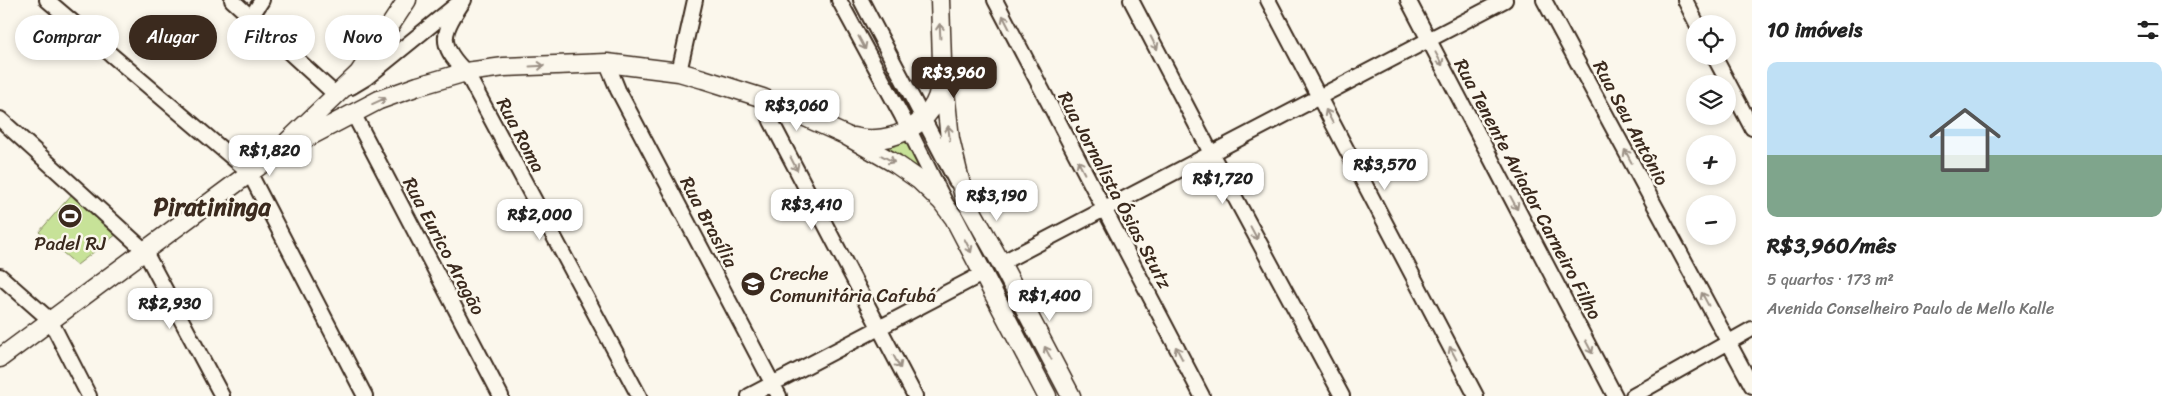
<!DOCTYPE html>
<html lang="pt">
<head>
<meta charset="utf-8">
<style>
	:root { --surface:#fff; --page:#f6f6f6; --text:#222; --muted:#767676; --accent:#3b2a1e }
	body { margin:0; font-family:Sriracha,sans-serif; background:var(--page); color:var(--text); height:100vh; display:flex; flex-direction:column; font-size:19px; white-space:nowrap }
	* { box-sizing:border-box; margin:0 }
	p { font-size:16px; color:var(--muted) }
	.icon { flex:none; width:28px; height:28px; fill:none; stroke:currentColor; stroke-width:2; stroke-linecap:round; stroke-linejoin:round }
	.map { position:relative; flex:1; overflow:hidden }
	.sheet { display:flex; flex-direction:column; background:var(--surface); width:425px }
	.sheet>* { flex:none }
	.banner { position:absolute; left:15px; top:15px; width:475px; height:45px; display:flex; gap:10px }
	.controls { position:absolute; left:1686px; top:15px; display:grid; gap:10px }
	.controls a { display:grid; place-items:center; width:50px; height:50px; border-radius:50%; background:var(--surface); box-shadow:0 2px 8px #0003; font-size:25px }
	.price { position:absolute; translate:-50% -42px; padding:0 11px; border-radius:10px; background:#fff; color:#222; font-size:16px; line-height:32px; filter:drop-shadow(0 1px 2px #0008) }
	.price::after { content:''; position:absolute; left:50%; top:30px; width:15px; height:11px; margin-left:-8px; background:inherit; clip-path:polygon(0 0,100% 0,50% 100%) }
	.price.selected { background:var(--accent); color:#fff }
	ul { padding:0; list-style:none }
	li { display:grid; align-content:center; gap:10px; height:265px; padding:0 15px }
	li span { display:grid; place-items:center; height:155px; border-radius:10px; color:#555 }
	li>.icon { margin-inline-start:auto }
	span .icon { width:90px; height:90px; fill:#fffc; stroke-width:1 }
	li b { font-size:21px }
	h2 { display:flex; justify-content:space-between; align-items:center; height:60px; padding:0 15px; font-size:21px }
	.chip { padding:0 18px; border-radius:22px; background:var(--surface); box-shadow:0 2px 8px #0003; font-size:18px; line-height:45px }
	.chip.selected { background:var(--accent); color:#fff }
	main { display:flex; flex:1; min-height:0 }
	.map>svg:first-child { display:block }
	.green { fill:#c7e298; stroke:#81865b }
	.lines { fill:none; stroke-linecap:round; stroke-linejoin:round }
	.minor-casing { stroke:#3b2a1e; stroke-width:18 }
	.major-casing { stroke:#3b2a1e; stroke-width:21 }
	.minor { stroke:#fbf7ec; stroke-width:14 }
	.major { stroke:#fbf7ec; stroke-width:18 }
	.oneway { stroke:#9b9085 }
	.labels { text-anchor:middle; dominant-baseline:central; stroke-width:5; stroke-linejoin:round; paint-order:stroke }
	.street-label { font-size:19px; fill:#3b2a1e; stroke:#fbf7ec }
	.poi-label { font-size:19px; fill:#3b2a1e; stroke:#fbf7ec }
	.district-label { font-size:24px; font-weight:bold; fill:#3b2a1e; stroke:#fbf7ec }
</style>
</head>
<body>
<main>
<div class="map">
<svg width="1752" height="396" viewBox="0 0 1752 396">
	<rect width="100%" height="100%" fill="#fbf7ec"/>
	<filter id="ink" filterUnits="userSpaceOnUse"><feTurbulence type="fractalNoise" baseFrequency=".02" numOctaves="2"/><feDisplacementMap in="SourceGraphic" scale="10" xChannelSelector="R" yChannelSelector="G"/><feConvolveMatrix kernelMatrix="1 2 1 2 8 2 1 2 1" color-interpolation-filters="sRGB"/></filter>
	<g filter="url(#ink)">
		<path class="green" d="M907 135 940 195 870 145Z
			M73 193 117 234 77 265 39 232Z"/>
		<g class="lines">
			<defs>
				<path id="minor" d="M47 0 249 172 365 396
					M232 0 336 95
					M464 0C443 32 436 43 466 72L639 396
					M839 0 902 116 945 202
					M861 0 956 181
					M995 0 1202 396
					M1131 0 1211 153 1342 396
					M1268 0 1476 396
					M1408 0 1615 396
					M1544 0 1752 386
					M1685 0 1697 24
					M251 17 262 0
					M1714 56 1752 128
					M607 63 618 90 779 396
					M679 72 695 0
					M351 87 366 78 456 5
					M763 98 771 121 915 396
					M353 113 501 396
					M0 119 144 250 222 396
					M1001 263 1505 0
					M0 276 50 320 89 396
					M749 396 982 274
					M1633 396 1752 329"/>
				<path id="major" d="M940 0 942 62 950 139 964 197 1001 263 1071 396
					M854 137C890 147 938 123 940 83
					M288 141 359 73 407 0
					M0 358 274 155 379 100 418 86 466 72 504 67 607 63 679 72 703 79 763 98 845 135 896 164 919 180 942 202 954 218 1047 396"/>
			</defs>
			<use href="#minor" class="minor-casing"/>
			<use href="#major" class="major-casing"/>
			<use href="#minor" class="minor"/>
			<use href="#major" class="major"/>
		</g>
		<defs><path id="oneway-shaft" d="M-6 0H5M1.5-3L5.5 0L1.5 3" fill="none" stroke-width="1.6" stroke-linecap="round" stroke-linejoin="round" transform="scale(1.25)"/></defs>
		<g class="oneway">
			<use href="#oneway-shaft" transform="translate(1006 22) rotate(-117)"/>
			<use href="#oneway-shaft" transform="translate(940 31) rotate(-93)"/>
			<use href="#oneway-shaft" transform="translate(862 43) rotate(62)"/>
			<use href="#oneway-shaft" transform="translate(1154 43) rotate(63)"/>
			<use href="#oneway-shaft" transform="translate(1439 59) rotate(62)"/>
			<use href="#oneway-shaft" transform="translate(537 66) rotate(-3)"/>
			<use href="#oneway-shaft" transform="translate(379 101) rotate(-24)"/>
			<use href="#oneway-shaft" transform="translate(1329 116) rotate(-118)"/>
			<use href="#oneway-shaft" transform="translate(949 133) rotate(-97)"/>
			<use href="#oneway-shaft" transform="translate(1628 156) rotate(-118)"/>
			<use href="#oneway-shaft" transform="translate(888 159) rotate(28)"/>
			<use href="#oneway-shaft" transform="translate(794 164) rotate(63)"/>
			<use href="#oneway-shaft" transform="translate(1081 167) rotate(-117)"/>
			<use href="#oneway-shaft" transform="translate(1514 203) rotate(62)"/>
			<use href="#oneway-shaft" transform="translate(1254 233) rotate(62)"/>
			<use href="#oneway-shaft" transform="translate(968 246) rotate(63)"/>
			<use href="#oneway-shaft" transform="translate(1705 299) rotate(-118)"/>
			<use href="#oneway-shaft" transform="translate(1589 347) rotate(62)"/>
			<use href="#oneway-shaft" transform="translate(1048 353) rotate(-118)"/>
			<use href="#oneway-shaft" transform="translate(1179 353) rotate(-118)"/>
			<use href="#oneway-shaft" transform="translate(1453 353) rotate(-118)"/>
			<use href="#oneway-shaft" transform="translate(897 362) rotate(62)"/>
		</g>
	</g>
	<defs>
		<symbol id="stadium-disc" viewBox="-11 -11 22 22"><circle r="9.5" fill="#3b2a1e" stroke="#fbf7ec"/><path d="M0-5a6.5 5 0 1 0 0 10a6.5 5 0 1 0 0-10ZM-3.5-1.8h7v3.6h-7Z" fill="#fff"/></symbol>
		<symbol id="school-disc" viewBox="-11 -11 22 22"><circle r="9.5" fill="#3b2a1e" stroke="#fbf7ec"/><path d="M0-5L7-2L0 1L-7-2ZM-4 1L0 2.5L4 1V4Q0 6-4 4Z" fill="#fff"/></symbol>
	</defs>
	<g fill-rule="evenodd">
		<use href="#stadium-disc" x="56" y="202" width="28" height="28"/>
		<use href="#school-disc" x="739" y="270" width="28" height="28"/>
	</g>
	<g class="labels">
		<g class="street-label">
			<text transform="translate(1631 123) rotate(62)">Rua Seu Antônio</text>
			<text transform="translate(521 135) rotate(62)">Rua Roma</text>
			<text transform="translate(1528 189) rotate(62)">Rua Tenente Aviador Carneiro Filho</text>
			<text transform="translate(1115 190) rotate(62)">Rua Jornalista Ósias Stutz</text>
			<text transform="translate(709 222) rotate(62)">Rua Brasília</text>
			<text transform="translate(444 246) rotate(62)">Rua Eurico Aragão</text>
		</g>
		<g class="poi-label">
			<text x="70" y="243">Padel RJ</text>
			<text x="770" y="273" text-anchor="start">Creche<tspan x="770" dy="22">Comunitária Cafubá</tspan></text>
		</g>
		<g class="district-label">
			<text x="212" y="207">Piratininga</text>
		</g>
	</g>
</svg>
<div class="controls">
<a><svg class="icon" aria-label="locate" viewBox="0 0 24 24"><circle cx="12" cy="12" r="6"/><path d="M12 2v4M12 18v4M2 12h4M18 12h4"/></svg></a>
<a><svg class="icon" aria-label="layers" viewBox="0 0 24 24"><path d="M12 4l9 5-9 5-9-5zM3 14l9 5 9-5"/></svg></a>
<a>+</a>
<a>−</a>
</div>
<b class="price selected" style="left:954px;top:99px">R$3,960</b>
<b class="price" style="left:797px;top:132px">R$3,060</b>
<b class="price" style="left:270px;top:177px">R$1,820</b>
<b class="price" style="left:1385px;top:191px">R$3,570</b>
<b class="price" style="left:1223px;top:205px">R$1,720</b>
<b class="price" style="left:997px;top:222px">R$3,190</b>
<b class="price" style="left:812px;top:231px">R$3,410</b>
<b class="price" style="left:540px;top:241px">R$2,000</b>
<b class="price" style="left:1050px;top:322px">R$1,400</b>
<b class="price" style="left:170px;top:330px">R$2,930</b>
<div class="banner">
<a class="chip">Comprar</a>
<a class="chip selected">Alugar</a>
<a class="chip">Filtros</a>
<a class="chip">Novo</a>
</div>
</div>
<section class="sheet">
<h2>10 imóveis<svg class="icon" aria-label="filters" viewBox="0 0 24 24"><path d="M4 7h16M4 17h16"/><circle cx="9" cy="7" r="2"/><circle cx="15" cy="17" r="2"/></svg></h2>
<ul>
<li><span style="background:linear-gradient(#bfe0f5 60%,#7fa58c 0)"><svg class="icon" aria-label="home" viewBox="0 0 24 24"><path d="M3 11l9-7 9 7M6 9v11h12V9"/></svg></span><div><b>R$3,960/mês</b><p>5 quartos · 173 m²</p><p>Avenida Conselheiro Paulo de Mello Kalle</p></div></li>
</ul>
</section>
</main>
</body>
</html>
